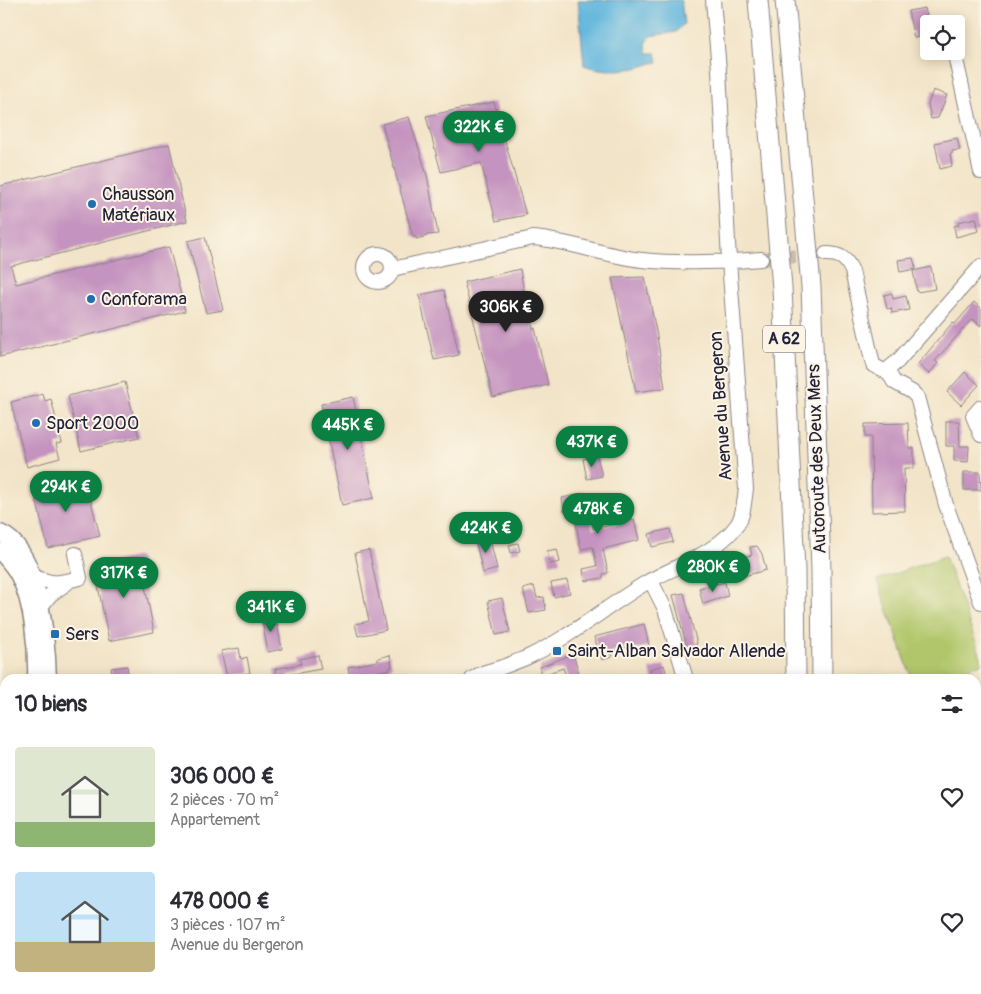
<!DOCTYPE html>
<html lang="fr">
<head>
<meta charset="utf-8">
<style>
	:root { --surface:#fff; --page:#f2f2f3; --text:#2b2b33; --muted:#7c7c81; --accent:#0b8043 }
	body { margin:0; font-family:Pangolin,sans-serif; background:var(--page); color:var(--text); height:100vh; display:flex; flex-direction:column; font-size:19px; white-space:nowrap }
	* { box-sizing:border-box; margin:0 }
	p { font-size:16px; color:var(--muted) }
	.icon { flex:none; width:28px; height:28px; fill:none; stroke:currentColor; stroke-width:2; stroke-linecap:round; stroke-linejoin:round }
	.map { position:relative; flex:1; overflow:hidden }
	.side { position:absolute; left:0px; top:674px; width:981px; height:321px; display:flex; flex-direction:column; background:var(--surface); border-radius:15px 15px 0 0; box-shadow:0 2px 12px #0003 }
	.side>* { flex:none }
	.tools { position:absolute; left:920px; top:15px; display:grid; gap:10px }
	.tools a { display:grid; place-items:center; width:45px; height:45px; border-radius:5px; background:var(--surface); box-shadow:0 2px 12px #0003; font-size:25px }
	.price { position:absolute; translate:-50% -42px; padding:0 11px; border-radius:18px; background:var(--accent); color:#fff; font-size:16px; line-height:32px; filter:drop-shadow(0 1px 2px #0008) }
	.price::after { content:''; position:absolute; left:50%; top:30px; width:15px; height:11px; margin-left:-8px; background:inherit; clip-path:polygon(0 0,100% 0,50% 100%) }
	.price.selected { background:#222; color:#fff }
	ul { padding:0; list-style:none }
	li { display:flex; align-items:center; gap:15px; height:125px; padding:0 15px }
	li span { display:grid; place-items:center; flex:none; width:140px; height:100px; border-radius:5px; color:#555 }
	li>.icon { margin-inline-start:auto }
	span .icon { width:60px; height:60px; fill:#fffc; stroke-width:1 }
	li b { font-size:21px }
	h2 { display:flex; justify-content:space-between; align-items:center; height:60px; padding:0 15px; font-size:21px }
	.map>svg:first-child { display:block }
	.green { fill:#b1c66a; stroke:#6a7452 }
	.water { fill:#61b6dd; stroke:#426c8c }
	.building { fill:#c493bf }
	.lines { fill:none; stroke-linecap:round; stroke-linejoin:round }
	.minor-tunnel { stroke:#c8bdac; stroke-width:14; stroke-dasharray:14 7; stroke-linecap:butt }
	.minor-casing { stroke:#8a8382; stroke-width:16 }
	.major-casing { stroke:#8a8382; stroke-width:19 }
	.highway-casing { stroke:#8a8382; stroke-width:21 }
	.minor { stroke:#fff; stroke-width:14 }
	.major { stroke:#fff; stroke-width:16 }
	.highway { stroke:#fff; stroke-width:19 }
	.poi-dot { fill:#1f6fb2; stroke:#fcf5e5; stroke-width:2 }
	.labels { text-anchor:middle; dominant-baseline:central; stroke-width:4; stroke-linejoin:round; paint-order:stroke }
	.shield { fill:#fcf5e5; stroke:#63616e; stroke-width:1 }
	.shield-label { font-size:16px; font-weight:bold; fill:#22223b }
	.poi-label { font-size:18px; fill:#22223b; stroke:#fcf5e5; text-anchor:start }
	.street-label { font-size:18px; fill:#22223b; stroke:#fcf5e5 }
</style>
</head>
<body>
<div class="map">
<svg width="981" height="994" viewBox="0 0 981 994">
	<rect width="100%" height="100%" fill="#fcf5e5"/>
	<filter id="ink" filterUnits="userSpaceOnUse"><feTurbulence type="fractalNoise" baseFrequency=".02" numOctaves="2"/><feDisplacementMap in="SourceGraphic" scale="10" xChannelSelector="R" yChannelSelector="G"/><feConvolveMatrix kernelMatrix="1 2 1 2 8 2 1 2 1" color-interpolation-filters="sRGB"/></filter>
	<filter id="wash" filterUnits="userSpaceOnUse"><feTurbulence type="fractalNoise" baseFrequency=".0096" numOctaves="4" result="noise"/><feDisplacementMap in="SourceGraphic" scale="20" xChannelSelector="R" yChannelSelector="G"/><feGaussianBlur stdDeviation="1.12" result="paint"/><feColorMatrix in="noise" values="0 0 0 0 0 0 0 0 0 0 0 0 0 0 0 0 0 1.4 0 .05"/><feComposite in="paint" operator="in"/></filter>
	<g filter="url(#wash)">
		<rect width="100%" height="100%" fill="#f2e4c8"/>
		<path class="green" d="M945 556 981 657V664L937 679H912L877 580Z
			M981 691V867L976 868V693Z
			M892 990H925L923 994H902Z
			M943 990H961L971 994H941Z"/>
		<path class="water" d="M578 0H681L684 24 676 32 650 36 646 44 647 53H656L658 62C649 63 643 67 635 68 619 71 599 71 584 65Z"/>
		<g id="blocks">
			<path class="building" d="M925 8 929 26V35L914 38 908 11Z
				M933 90 947 95 938 118 931 119 928 104Z
				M494 102 526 215 496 221 481 163 441 172 426 116Z
				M409 117 427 175 438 234 427 235V236L416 239V237H413L382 124Z
				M957 138 960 150 952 151V154H950L952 166 940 169 935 143Z
				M169 144 187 221 11 266 16 284 169 247 185 311 0 357V186Z
				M976 218 979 231 956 237 954 226 959 225 958 222Z
				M205 237 223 310 206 313 188 241Z
				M913 258 916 269 900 272 898 260Z
				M931 267 935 289 917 292 913 271Z
				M520 269 525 298 527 297 533 329 535 328 548 385 493 397 464 282Z
				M645 277 657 336 665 388 636 392 612 278Z
				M444 290 459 355 434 360 419 295Z
				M892 293 893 299 906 296 909 310 892 313 891 308 887 309 884 295Z
				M974 302 981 308V326L972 319 935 361 938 363 929 374 918 364 953 322 955 324Z
				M965 372 979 385 961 405 947 392Z
				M125 382 139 437 81 451 68 396Z
				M43 394 45 401 51 399 62 443 56 444 60 458 27 467 11 402Z
				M353 397 374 498 342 505 321 404Z
				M946 421H959L960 446H969L968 462 954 461V446H946Z
				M908 423 909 448H914V468H904L905 511 872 512 871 437H865V424Z
				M597 456 602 476 587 479 583 459Z
				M964 472H980L981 490H964Z
				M71 478 72 485 86 482 100 536 48 548 33 487Z
				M585 493 593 529 634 520 639 540 603 549 608 573 603 574V578L585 581 583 569 597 566 593 547 581 549 573 509 564 511 562 498Z
				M670 529 673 542 652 547 649 534Z
				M489 535 497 569 483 573 475 539Z
				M518 543 520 551 511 553 509 545Z
				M757 546 762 554 766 570 744 576 739 558 752 555 750 547Z
				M557 549 560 562 550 564 547 551Z
				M369 550 386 630 358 636 355 624 369 621 355 553Z
				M139 556 154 632 109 641 94 566Z
				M567 580 570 593 554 597 551 583Z
				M725 582 728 596 703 604 699 588Z
				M534 586 537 598 544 597 546 610 529 613 523 589Z
				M684 593 697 644 687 647 673 595Z
				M502 598 510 632 496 635 488 601Z
				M275 614 282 649 268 652 261 616Z
				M644 624 649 646 630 651 629 646 611 653 612 657 602 660 594 637Z
				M239 648 241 659 247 657 250 673 227 677 221 651Z
				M573 654 581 679H567L563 668 540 676V667Z
				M318 655 321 669 288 675 289 679H276L275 669 301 664 300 659Z
				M390 655 392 667H390V669L350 679 348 667 378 661V658Z
				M664 665 668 679H652L650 669Z
				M127 666 129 679H113L111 668Z"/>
		</g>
	</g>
	<g filter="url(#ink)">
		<use href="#blocks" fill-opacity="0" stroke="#8a8382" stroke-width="1"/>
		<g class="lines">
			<path class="minor-tunnel" d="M761 259 826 254"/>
			<defs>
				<path id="minor" d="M954 51 981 172
					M364 268a14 14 0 1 1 28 0a14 14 0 1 1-28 0Z
					M826 254C840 254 846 258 852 271L873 365 882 370H887
					M392 269 533 238C570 241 605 256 642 260 679 264 725 262 761 259
					M887 370 894 382 912 392 917 397 946 505 981 602
					M887 370 898 361 981 266
					M981 407 973 416 981 435
					M32 576C54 585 57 583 80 578L75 554
					M651 581 665 609 686 679
					M40 608 50 595 67 583
					M472 679C482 672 486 672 496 669 507 666 518 661 528 657 570 637 605 608 644 584 674 566 715 555 737 525 744 515 744 501 746 489L729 261 719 70 713 0
					M198 990 199 994
					M357 990 358 994
					M550 990 552 994
					M663 990 664 994"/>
				<path id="major" d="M0 533C40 549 47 642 48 679
					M0 551C7 559 14 566 19 576 33 603 37 648 36 679
					M0 768 5 767
					M976 952 981 954"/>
				<path id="highway" d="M758 0 782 288 795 570 796 679
					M785 0 811 286 821 570 822 679
					M795 994V990
					M820 994V990"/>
			</defs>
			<use href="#minor" class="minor-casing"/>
			<use href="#major" class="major-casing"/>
			<use href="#highway" class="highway-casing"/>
			<use href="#minor" class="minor"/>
			<use href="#major" class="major"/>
			<use href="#highway" class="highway"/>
		</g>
	</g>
	<g class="poi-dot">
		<circle cx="92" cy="204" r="5"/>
		<circle cx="91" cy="299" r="5"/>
		<circle cx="36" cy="423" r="5"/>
		<rect x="50" y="629" width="10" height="10" rx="2.5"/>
		<rect x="552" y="646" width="10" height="10" rx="2.5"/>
	</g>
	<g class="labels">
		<rect class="shield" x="763" y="325.5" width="42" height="27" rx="4"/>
		<g class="shield-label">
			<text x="784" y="339">A 62</text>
		</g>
		<g class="poi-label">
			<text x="102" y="194">Chausson<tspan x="102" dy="21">Matériaux</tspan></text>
			<text x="101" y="299">Conforama</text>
			<text x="46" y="423">Sport 2000</text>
			<text x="65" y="634">Sers</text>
			<text x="567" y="651">Saint-Alban Salvador Allende</text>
		</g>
		<g class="street-label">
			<text transform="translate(721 406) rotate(-94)">Avenue du Bergeron</text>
			<text transform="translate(817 459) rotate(-92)">Autoroute des Deux Mers</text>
		</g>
	</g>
</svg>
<div class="tools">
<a><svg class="icon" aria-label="locate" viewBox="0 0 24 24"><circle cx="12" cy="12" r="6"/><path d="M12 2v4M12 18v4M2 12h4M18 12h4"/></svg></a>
</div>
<b class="price" style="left:479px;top:153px">322K €</b>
<b class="price selected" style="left:506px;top:333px">306K €</b>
<b class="price" style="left:348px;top:451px">445K €</b>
<b class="price" style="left:592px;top:468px">437K €</b>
<b class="price" style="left:66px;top:513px">294K €</b>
<b class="price" style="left:598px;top:535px">478K €</b>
<b class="price" style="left:486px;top:554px">424K €</b>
<b class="price" style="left:713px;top:593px">280K €</b>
<b class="price" style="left:124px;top:599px">317K €</b>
<b class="price" style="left:271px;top:633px">341K €</b>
<section class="side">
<h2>10 biens<svg class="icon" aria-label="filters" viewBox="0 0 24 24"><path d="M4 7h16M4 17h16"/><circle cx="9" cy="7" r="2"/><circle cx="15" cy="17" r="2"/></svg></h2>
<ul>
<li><span style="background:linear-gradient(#dfe7d0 75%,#8fb573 0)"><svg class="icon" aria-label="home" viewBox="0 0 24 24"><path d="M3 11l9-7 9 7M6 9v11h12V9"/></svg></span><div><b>306 000 €</b><p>2 pièces · 70 m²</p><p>Appartement</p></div><svg class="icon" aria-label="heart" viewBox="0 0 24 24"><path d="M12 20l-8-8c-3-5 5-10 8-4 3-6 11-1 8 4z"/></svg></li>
<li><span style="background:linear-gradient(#bfe0f5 70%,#c2b280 0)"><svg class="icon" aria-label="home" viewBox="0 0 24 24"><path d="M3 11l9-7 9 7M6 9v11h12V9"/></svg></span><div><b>478 000 €</b><p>3 pièces · 107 m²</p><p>Avenue du Bergeron</p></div><svg class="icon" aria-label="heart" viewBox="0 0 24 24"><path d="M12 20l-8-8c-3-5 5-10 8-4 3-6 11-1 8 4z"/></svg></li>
</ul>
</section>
</div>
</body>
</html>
